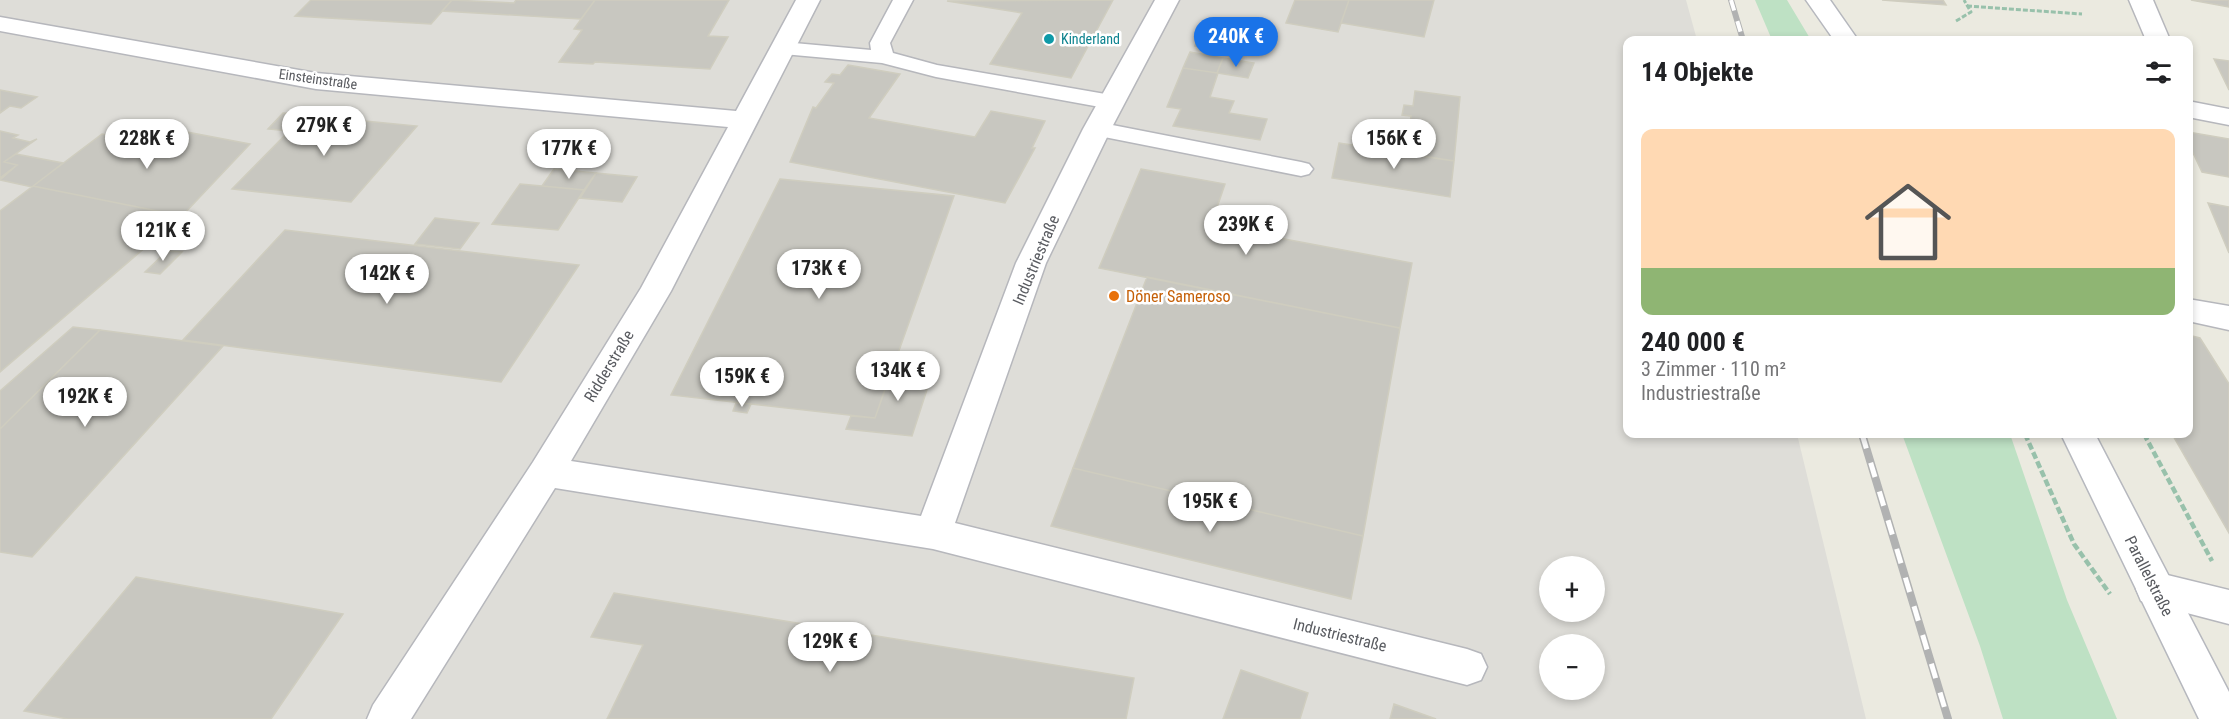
<!DOCTYPE html>
<html lang="de">
<head>
<meta charset="utf-8">
<style>
	:root { --surface:#fff; --page:#f6f6f6; --text:#202124; --muted:#757577; --accent:#1a73e8 }
	body { margin:0; font-family:"Roboto Condensed",sans-serif; background:var(--page); color:var(--text); height:100vh; display:flex; flex-direction:column; font-size:22px; white-space:nowrap }
	* { box-sizing:border-box; margin:0 }
	p { font-size:20px; color:var(--muted) }
	.icon { flex:none; width:33px; height:33px; fill:none; stroke:currentColor; stroke-width:2; stroke-linecap:round; stroke-linejoin:round }
	.map { position:relative; flex:1; overflow:hidden }
	.panel { position:absolute; left:1623px; top:36px; width:570px; height:402px; display:flex; flex-direction:column; background:var(--surface); border-radius:12px; box-shadow:0 3px 9px #0003 }
	.panel>* { flex:none }
	.fabs { position:absolute; left:1539px; top:556px; display:grid; gap:12px }
	.fabs a { display:grid; place-items:center; width:66px; height:66px; border-radius:50%; background:var(--surface); box-shadow:0 3px 9px #0003; font-size:30px }
	.price { position:absolute; translate:-50% -51px; padding:0 14px; border-radius:21px; background:#fff; color:#222; font-size:20px; line-height:39px; filter:drop-shadow(0 2px 3px #0008) }
	.price::after { content:''; position:absolute; left:50%; top:36px; width:18px; height:14px; margin-left:-9px; background:inherit; clip-path:polygon(0 0,100% 0,50% 100%) }
	.price.active { background:var(--accent); color:#fff }
	ul { padding:0; list-style:none }
	li { display:grid; align-content:center; gap:12px; height:318px; padding:0 18px }
	li span { display:grid; place-items:center; height:186px; border-radius:12px; color:#555 }
	li>.icon { margin-inline-start:auto }
	span .icon { width:108px; height:108px; fill:#fffc; stroke-width:1 }
	li b { font-size:26px }
	h2 { display:flex; justify-content:space-between; align-items:center; height:72px; padding:0 18px; font-size:26px }
	.map>svg:first-child { display:block }
	.industrial { fill:#deddd8; fill-rule:evenodd }
	.green { fill:#bee1c4 }
	.building { fill:#c8c7c0; stroke:#cfcdbf; stroke-width:1.5 }
	.lines { fill:none; stroke-linecap:round; stroke-linejoin:round }
	.lane-casing { stroke:#b6b7bc; stroke-width:3 }
	.street-casing { stroke:#b6b7bc; stroke-width:3 }
	.secondary-casing { stroke:#b6b8be; stroke-width:3 }
	.path-far1 { stroke:#98c1ab; stroke-width:3; stroke-dasharray:5 2; stroke-linecap:butt }
	.path { stroke:#98c1ab; stroke-width:4.5; stroke-dasharray:7 3; stroke-linecap:butt }
	.lane { fill:#fff; fill-rule:evenodd }
	.street { fill:#fff; fill-rule:evenodd }
	.secondary { fill:#fff; fill-rule:evenodd }
	.rail-far1-casing { stroke:#b1b2b2; stroke-width:6 }
	.rail-casing { stroke:#b1b2b2; stroke-width:8 }
	.rail-far1 { stroke:#fff; stroke-width:4; stroke-dasharray:11; stroke-linecap:butt }
	.rail { stroke:#fff; stroke-width:5; stroke-dasharray:15; stroke-linecap:butt }
	.culture-dot { fill:#0f9aa8; stroke:#fff; stroke-width:2 }
	.food-dot { fill:#e8710a; stroke:#fff; stroke-width:2 }
	.labels { text-anchor:middle; dominant-baseline:central; stroke-width:5; stroke-linejoin:round; paint-order:stroke }
	.far-culture-label { font-size:14px; fill:#0d838f; stroke:#fff; text-anchor:start }
	.far-street-label { font-size:14px; fill:#595b60; stroke:#fff }
	.street-label { font-size:16px; fill:#595b60; stroke:#fff }
	.food-label { font-size:16px; fill:#c56008; stroke:#fff; text-anchor:start }
</style>
</head>
<body>
<div class="map">
<svg width="2229" height="719" viewBox="0 0 2229 719">
	<rect width="100%" height="100%" fill="#ebeae0"/>
	<path class="industrial" d="M0 0H1686L1697 40H1628V434H1797L1866 719H0ZM1550 567H1594V612H1550ZM1550 645H1594V690H1550Z"/>
	<path class="green" d="M1755 0H1787L1811 40H1772Z
		M1902 434H2010L2067 600 2117 719H2003L1980 646Z"/>
	<path class="building" d="M311 0H452L431 24 295 16Z
		M452 0 514 3 516 0H595L581 19 442 11Z
		M595 0H729L708 36 728 37 710 69 595 62 593 64 559 62 582 30 574 29Z
		M1113 0 1071 78 990 64 1022 13 947 1Z
		M1295 0H1349L1338 32 1286 23Z
		M1349 0H1434L1424 37 1341 23Z
		M1882 0H1943L1946 5Z
		M2191 0H2229V7Z
		M1209 19 1260 30 1258 35 1271 38 1266 53 1252 50 1251 55 1195 46 1205 21Z
		M1190 52 1223 58 1217 73 1183 68Z
		M1223 58 1254 63 1248 78 1217 73Z
		M2214 59 2229 61V90Z
		M848 65 900 74 869 118 975 137 991 111 1045 121 1032 148H1035L1005 203 790 162 813 107 816 108 834 83 825 82 832 74 840 75Z
		M1183 68 1218 73 1210 97 1234 101 1229 113 1267 119 1260 140 1173 126 1181 109 1167 107Z
		M0 90 37 97 21 108 10 106 0 113Z
		M1415 91 1460 97 1454 161 1406 154 1411 116 1402 115 1404 105 1413 106Z
		M283 113 417 126 351 202 232 189 289 131 268 129Z
		M166 128 250 144 182 216 33 186 102 134 148 143Z
		M0 131 18 135 13 138 30 142 37 139 4 162 17 165 0 178Z
		M2188 132 2229 139V177L2202 172 2188 142Z
		M1339 143 1454 161 1450 197 1332 178Z
		M16 154 63 163 32 187 0 180 17 165 4 162Z
		M554 169 596 173 584 190 542 186Z
		M1141 169 1225 184 1211 225 1412 263 1400 328 1099 268Z
		M596 173 637 177 622 202 580 198Z
		M780 179 954 196 875 418 671 395Z
		M520 184 542 186 584 190 558 230 492 224Z
		M33 186 182 216 0 372V211Z
		M2208 203 2229 207V253Z
		M435 218 479 223 460 249 415 244Z
		M285 230 544 261 579 265 501 382 183 340Z
		M167 251 182 252 160 274 145 272Z
		M1147 277 1400 328 1363 536 1073 468Z
		M73 327 100 330 0 429V391Z
		M100 330 223 346 32 557 0 552V429Z
		M2188 335 2200 338 2229 384V533L2172 434H2188Z
		M894 363 934 368 912 436 846 429 851 416 875 418Z
		M736 403 751 404 747 413 733 411Z
		M1073 468 1363 536 1351 599 1051 526Z
		M136 577 343 614 271 719H68L24 711Z
		M614 593 1134 678 1126 719H607L643 645 591 637Z
		M1241 670 1308 693 1300 719H1223Z
		M1394 704 1436 719H1390Z"/>
	<g class="lines">
		<defs>
			<path id="lane" d="M893 0H913L890 43 893 53 937 65 1111 95 1119 97 1122 102 1119 107 1111 109 936 77 882 63 783 54 776 52 773 48 776 44 783 42 871 50 870 43Z
				M1097 122 1301 162 1309 164 1313 169 1309 174 1301 176 1089 134 1086 129 1089 124Z"/>
			<path id="street" d="M796 0H820L671 291 571 461 921 516 1016 263 1083 129 1155 0H1179L1111 129 1046 263 955 523 1467 649 1481 654 1487 667 1481 680 1467 685 933 549 555 488 411 719H367L373 705 533 462 641 288 728 127 316 89 0 31V17L316 73 736 111Z
				M2129 0H2153L2170 40H2146Z
				M2188 101 2229 109V125L2188 117Z
				M2188 299 2229 306V330L2188 321Z
				M2155 572 2229 590V624L2141 601 2136 589 2141 577Z"/>
			<path id="secondary" d="M1806 0H1830L1858 40H1834Z
				M2061 434H2095L2229 692V719H2199Z"/>
		</defs>
		<use href="#lane" class="lane-casing"/>
		<use href="#street" class="street-casing"/>
		<use href="#secondary" class="secondary-casing"/>
		<path class="path-far1" d="M1967 6 2082 14
			M1956 21 1971 12 1964 0"/>
		<path class="path" d="M2025 434 2074 544 2110 594
			M2144 434 2212 561"/>
		<use href="#lane" class="lane"/>
		<use href="#street" class="street"/>
		<use href="#secondary" class="secondary"/>
		<defs>
			<path id="rail-far1" d="M1731 0 1743 40"/>
			<path id="rail" d="M1862 434 1948 719"/>
		</defs>
		<use href="#rail-far1" class="rail-far1-casing"/>
		<use href="#rail" class="rail-casing"/>
		<use href="#rail-far1" class="rail-far1"/>
		<use href="#rail" class="rail"/>
	</g>
	<circle class="culture-dot" cx="1049" cy="39" r="6"/>
	<circle class="food-dot" cx="1114" cy="296" r="6"/>
	<g class="labels">
		<g class="far-culture-label">
			<text x="1061" y="39">Kinderland</text>
		</g>
		<g class="far-street-label">
			<text transform="translate(318 79) rotate(8)">Einsteinstraße</text>
		</g>
		<g class="street-label">
			<text transform="translate(1036 260) rotate(-67)">Industriestraße</text>
			<text transform="translate(609 366) rotate(-59)">Ridderstraße</text>
			<text transform="translate(2149 576) rotate(63)">Parallelstraße</text>
			<text transform="translate(1340 635) rotate(14)">Industriestraße</text>
		</g>
		<g class="food-label">
			<text x="1126" y="296">Döner Sameroso</text>
		</g>
	</g>
</svg>
<div class="fabs">
<a>+</a>
<a>−</a>
</div>
<b class="price active" style="left:1236px;top:68px">240K €</b>
<b class="price" style="left:324px;top:157px">279K €</b>
<b class="price" style="left:147px;top:170px">228K €</b>
<b class="price" style="left:1394px;top:170px">156K €</b>
<b class="price" style="left:569px;top:180px">177K €</b>
<b class="price" style="left:1246px;top:256px">239K €</b>
<b class="price" style="left:163px;top:262px">121K €</b>
<b class="price" style="left:819px;top:300px">173K €</b>
<b class="price" style="left:387px;top:305px">142K €</b>
<b class="price" style="left:898px;top:402px">134K €</b>
<b class="price" style="left:742px;top:408px">159K €</b>
<b class="price" style="left:85px;top:428px">192K €</b>
<b class="price" style="left:1210px;top:533px">195K €</b>
<b class="price" style="left:830px;top:673px">129K €</b>
<section class="panel">
<h2>14 Objekte<svg class="icon" aria-label="filters" viewBox="0 0 24 24"><path d="M4 7h16M4 17h16"/><circle cx="9" cy="7" r="2"/><circle cx="15" cy="17" r="2"/></svg></h2>
<ul>
<li><span style="background:linear-gradient(#ffd9b3 75%,#8fb573 0)"><svg class="icon" aria-label="home" viewBox="0 0 24 24"><path d="M3 11l9-7 9 7M6 9v11h12V9"/></svg></span><div><b>240 000 €</b><p>3 Zimmer · 110 m²</p><p>Industriestraße</p></div></li>
</ul>
</section>
</div>
</body>
</html>
